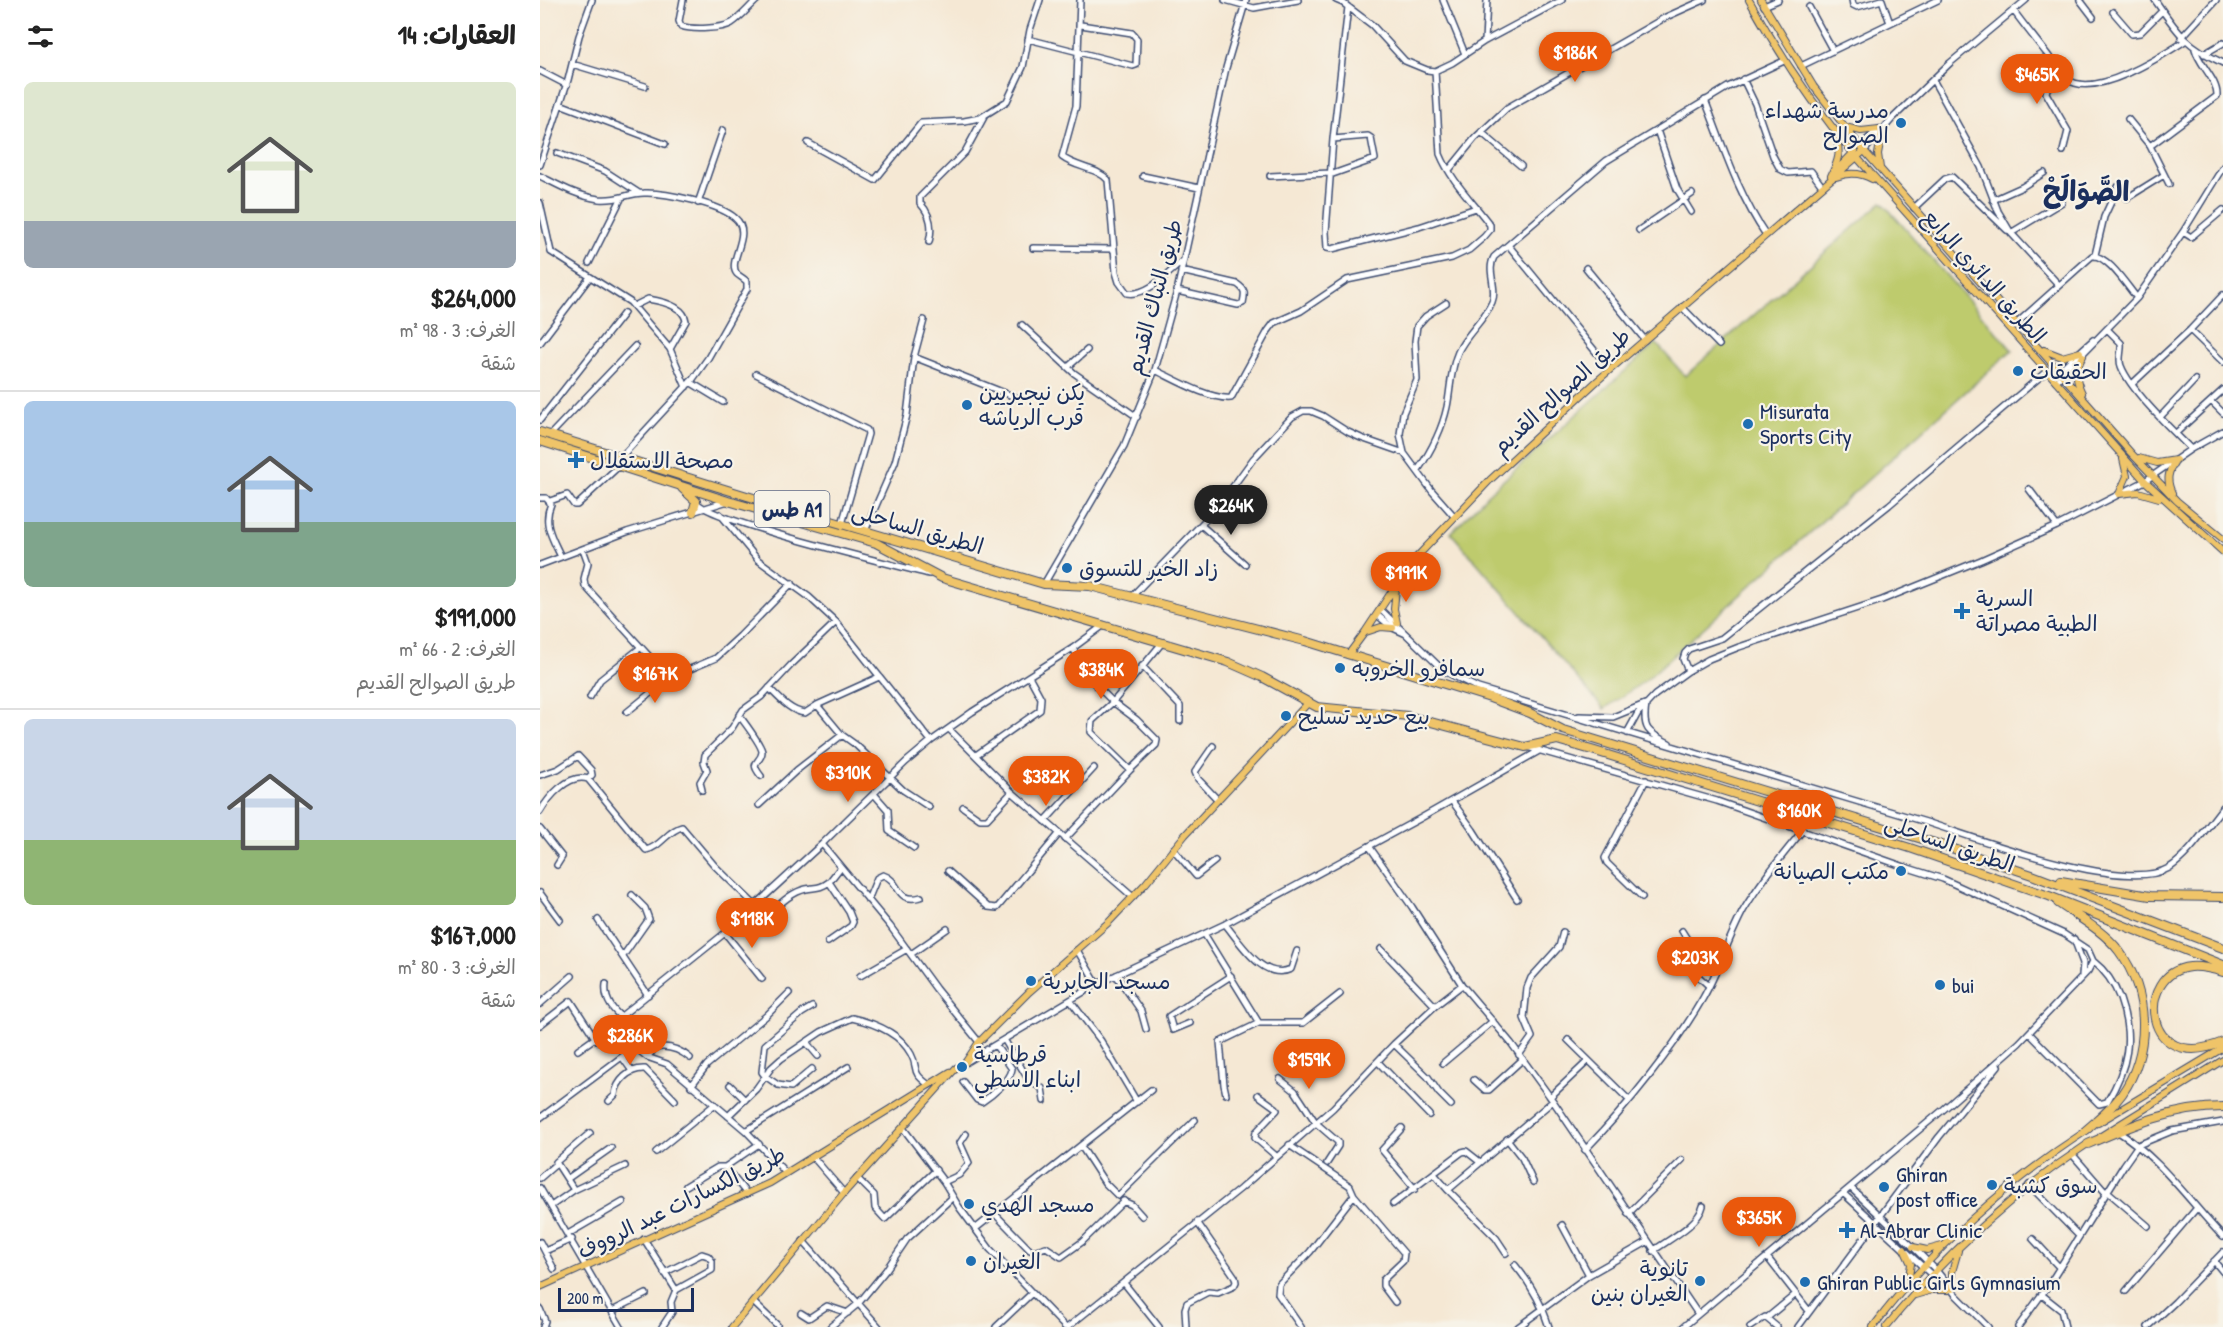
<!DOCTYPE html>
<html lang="ar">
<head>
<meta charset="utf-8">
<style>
	:root { --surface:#fff; --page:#f6f6f6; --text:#222; --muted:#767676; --line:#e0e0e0; --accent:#ea580c }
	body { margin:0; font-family:"Patrick Hand","Playpen Sans Arabic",sans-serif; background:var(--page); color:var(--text); direction:rtl; height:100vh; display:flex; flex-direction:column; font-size:22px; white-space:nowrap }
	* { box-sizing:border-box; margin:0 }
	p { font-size:20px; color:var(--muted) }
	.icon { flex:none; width:33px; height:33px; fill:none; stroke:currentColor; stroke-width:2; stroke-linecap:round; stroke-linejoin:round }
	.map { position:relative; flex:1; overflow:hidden; direction:ltr }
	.panel { display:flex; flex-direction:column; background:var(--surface); width:540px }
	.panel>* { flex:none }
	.scale { position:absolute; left:18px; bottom:15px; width:136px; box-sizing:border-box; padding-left:6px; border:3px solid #1b2f5e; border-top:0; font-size:16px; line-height:21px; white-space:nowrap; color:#1b2f5e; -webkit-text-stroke:4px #f7f3e8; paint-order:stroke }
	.price { position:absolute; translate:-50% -51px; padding:0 14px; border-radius:21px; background:var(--accent); color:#fff; font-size:20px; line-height:39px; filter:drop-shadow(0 2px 3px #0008) }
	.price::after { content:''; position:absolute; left:50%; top:36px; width:18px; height:14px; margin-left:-9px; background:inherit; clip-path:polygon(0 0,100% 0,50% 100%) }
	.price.active { background:#222; color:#fff }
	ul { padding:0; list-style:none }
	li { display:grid; align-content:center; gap:12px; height:318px; padding:0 24px }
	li+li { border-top:2px solid var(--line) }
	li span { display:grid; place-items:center; height:186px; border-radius:9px; color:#555 }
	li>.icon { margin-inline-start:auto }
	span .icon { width:108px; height:108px; fill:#fffc; stroke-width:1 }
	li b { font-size:26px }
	h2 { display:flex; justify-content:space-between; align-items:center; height:72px; padding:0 24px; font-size:26px }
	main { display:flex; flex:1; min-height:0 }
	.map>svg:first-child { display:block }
	.green { fill:#becb6d; stroke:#6c7d66; stroke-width:1.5 }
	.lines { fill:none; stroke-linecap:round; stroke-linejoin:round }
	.minor-casing { stroke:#3c4b70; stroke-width:8 }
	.major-casing { stroke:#3c4b70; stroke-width:8 }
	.highway-casing { stroke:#3c4b70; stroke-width:10 }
	.minor { stroke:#fff; stroke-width:5 }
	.major { stroke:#efc469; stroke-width:6 }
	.highway { stroke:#efc469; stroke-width:8 }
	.poi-dot { fill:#1f6fb2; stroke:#f7f3e8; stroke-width:2 }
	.labels { text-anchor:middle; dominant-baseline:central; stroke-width:4.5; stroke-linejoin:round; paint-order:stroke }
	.shield { fill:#f7f3e8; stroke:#5d6a87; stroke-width:1.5 }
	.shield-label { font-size:21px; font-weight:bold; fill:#1b2f5e }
	.poi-label { font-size:22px; fill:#1b2f5e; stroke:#f7f3e8; text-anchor:start }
	.street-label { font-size:22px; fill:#1b2f5e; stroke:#f7f3e8 }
	.district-label { font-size:28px; font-weight:bold; fill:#1b2f5e; stroke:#f7f3e8 }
</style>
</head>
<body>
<main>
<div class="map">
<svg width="1683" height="1327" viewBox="0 0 1683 1327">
	<rect width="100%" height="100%" fill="#f7f3e8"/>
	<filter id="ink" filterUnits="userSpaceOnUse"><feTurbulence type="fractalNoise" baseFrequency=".0167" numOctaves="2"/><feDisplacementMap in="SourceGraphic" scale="12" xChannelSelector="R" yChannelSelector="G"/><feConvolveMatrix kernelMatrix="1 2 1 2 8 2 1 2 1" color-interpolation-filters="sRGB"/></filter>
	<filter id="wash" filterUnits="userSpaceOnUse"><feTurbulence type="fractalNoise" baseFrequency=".008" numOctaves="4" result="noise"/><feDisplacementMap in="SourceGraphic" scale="24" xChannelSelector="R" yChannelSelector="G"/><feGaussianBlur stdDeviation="1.35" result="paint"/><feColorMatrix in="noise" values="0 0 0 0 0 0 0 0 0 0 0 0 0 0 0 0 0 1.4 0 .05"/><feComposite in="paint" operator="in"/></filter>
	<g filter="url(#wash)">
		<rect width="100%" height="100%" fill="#f5e8d4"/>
		<path class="green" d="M1342 202 1472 350 1106 680 1064 709 911 533 947 495 1116 343 1145 376Z"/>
	</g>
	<g filter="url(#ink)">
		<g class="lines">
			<defs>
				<path id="minor" d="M143 0 139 21 141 26C152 30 182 29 192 23 201 17 209 7 217 0
					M540 0 536 106 522 157C536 168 556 167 568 180L576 272 579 282 587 293C607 297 629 272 643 261
					M685 0 714 8 758 0
					M796 0 803 3 832 25 865 61 887 70 895 71 912 63 945 41 1022 0
					M903 0 925 54
					M1312 0 1313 5 1317 7 1342 0
					M1342 0 1350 23
					M1540 0 1553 17
					M1615 0C1638 33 1646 46 1683 63
					M1224 6 1238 0
					M808 7 793 139 786 232 787 248 792 249 879 227 936 208
					M1269 7 1293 51
					M1473 10C1484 25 1496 40 1507 54 1513 62 1519 73 1527 79 1554 100 1622 56 1645 41
					M1573 12 1592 34 1600 33 1622 11
					M1641 38 1676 0
					M488 39 593 66 596 65 597 39 592 33 541 25
					M945 41 947 0
					M1664 54 1683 43
					M32 64 105 86
					M1261 66 1398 0
					M0 71 27 85
					M1203 79 1215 104 1233 156 1240 169 1248 173 1271 171 1282 186
					M1393 80 1441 167 1458 211 1471 233 1518 284
					M1165 100C1183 146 1198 194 1226 235
					M20 104 125 144
					M1588 119 1610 146 1629 184
					M1117 130 1137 189 1151 212
					M941 132 981 166
					M268 143 335 180 381 123 424 121 440 118 467 101 483 67 490 30 500 0
					M1320 146 1339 129
					M1610 146 1677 96C1678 80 1659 65 1655 49
					M1324 151 1352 119 1410 63 1486 0
					M1523 151 1528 131 1506 93 1507 89 1524 76
					M17 153 65 171 99 193
					M0 165 28 80 39 36 52 0
					M909 170 935 138 967 108 1126 17 1164 0
					M790 175 835 159 831 138 828 136 793 139
					M0 176C20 186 37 196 59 199 79 201 87 193 104 193 124 192 180 204 195 218 214 234 186 261 197 274 199 276 205 279 207 282V289L168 358 153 379 81 457
					M603 176 659 188
					M730 176 790 173
					M1587 198 1624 175
					M1453 200 1482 187 1504 173
					M0 203 11 252 90 302 130 349 146 387
					M158 203 183 130
					M1374 208 1405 179 1412 177 1467 230
					M1099 230 1152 194
					M1643 232 1651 237 1683 210
					M1471 233 1522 202
					M389 242C393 227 391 215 380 203V197L425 152 444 117
					M969 246 1060 357
					M493 248 573 249
					M1555 255 1564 217 1578 187
					M49 263 81 199
					M1046 268 1105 340
					M637 291 698 305 703 303C705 293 706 290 697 284L641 271
					M906 303 886 316 877 326 875 341 877 380 863 413 860 434 864 453 892 491 914 516
					M94 306 108 299C121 301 144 306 146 321L130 349
					M1142 307 1179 345
					M1477 323 1552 256C1567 254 1587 286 1597 298
					M482 325 534 373 597 417
					M1567 329 1581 343C1582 351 1578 359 1581 366 1590 390 1632 430 1651 449
					M1650 330 1683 362
					M0 343 50 277
					M374 357 480 399
					M528 367 547 350
					M615 370C634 379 670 400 691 398L728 331 734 323 761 311 807 280 912 258 929 250 944 237 950 230V225C933 202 911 181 900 154L895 71
					M216 374 327 430 328 434 302 524
					M1515 374 1553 340
					M1516 381 1597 298 1643 232 1683 167
					M150 382 183 402
					M1592 384 1650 330 1683 295
					M1671 401 1683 413
					M1621 416 1655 380
					M0 420 84 313
					M1636 433 1683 390
					M10 435 95 346
					M878 470C891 451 902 430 907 407 911 388 910 370 918 352 926 334 944 321 952 302 958 287 946 271 954 257L1066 161 1188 87 1244 61
					M1489 489 1517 526
					M0 498H6L11 504C2 524 13 539 21 557
					M10 501 27 495 34 505H37L79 466
					M156 502C172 522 352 564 389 574
					M180 514 218 560 269 597 296 622 391 741
					M661 525 705 564
					M325 531 355 462 367 415 374 357 384 320
					M43 549 48 563 44 579 45 586 129 678 176 658 200 636 252 583
					M0 565 87 532 188 501
					M504 584 584 446 615 370 637 291 686 68 706 0
					M592 596 678 507 713 459 752 417 763 411H771L783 416 808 432 821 438 864 453
					M841 610 904 671 938 688 1386 822C1436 838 1584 894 1629 868 1649 856 1668 825 1683 807
					M837 615 853 628 864 633
					M533 648 547 676 573 702 552 721 551 732 590 770 616 745 617 740 597 720 573 702 622 643
					M602 666 640 706V721
					M1148 671 1143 659 1145 653 1149 649 1182 638 1349 505 1507 371
					M229 688C239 698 251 712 265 713L277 705 302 735
					M50 697 60 680 100 648
					M277 705 339 677
					M1106 705C1102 729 1108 733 1129 743
					M87 712 129 678
					M199 715C204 722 222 745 222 752 221 764 208 760 221 776
					M1039 716 1073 717 1105 704
					M409 729 472 792 593 897
					M1087 733 1098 713 1115 695 1148 671 1169 659 1199 647 1342 600 1441 560 1517 526 1605 481 1651 449 1683 431
					M673 746 655 772 658 779 678 800
					M987 747 1177 801 1365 867 1403 879 1524 934 1548 950 1553 961 1548 971 1479 1043 1404 1109 1143 1327
					M436 755 500 710 501 698 489 676
					M0 775 18 769 38 756 51 770 52 775 48 779
					M162 790 160 782 167 770 164 762 165 755 192 728 203 710 221 697 251 665 296 622
					M334 794 348 810 349 831 374 848
					M912 801 933 830 977 899
					M219 805 257 770 302 735 316 745 363 790 389 807
					M423 807 440 819H447L472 792
					M0 812C8 798 28 773 48 779L106 850C121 847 128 830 142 827L175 866 215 905
					M505 821 554 768
					M0 829 22 857 17 865
					M525 839 590 770
					M282 844 350 926 396 989 439 1042
					M829 846 872 907 922 985
					M633 849 656 876 675 861
					M408 871 448 907 457 908 519 834
					M0 893 20 920
					M1102 897 1067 863 1065 858 1106 780
					M328 900 337 878 343 875C362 881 354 904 381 897
					M58 920 108 995
					M685 924C700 942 723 982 751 969L757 951
					M229 928V915C238 905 252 892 266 889 275 887 280 889 289 882
					M1142 931 1152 947 1145 964 1169 986
					M185 933 222 979
					M665 935 719 1023
					M1534 939 1543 963 1542 976
					M288 942 311 926 313 922 309 912 289 882 300 868
					M841 949 895 1006
					M537 950 557 984
					M371 954 407 929
					M83 956 109 919 105 908 92 895
					M576 975 601 1011 606 1029
					M320 976 367 949
					M530 1000 561 1041 597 1102
					M0 1004 32 976
					M272 1007 262 1013 225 1045 222 1072 225 1076 238 1085 251 1087 272 1069
					M80 1017 185 933 282 844 366 762 391 741 432 712 533 648 564 625
					M650 1023 633 1030 629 1016 691 976
					M0 1025 31 1001 57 1041 83 1021
					M1489 1033 1559 1104 1567 1102C1588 1067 1594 1038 1580 999 1574 983 1566 971 1553 961
					M1028 1040 1089 1100
					M465 1041 490 1082 502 1088 504 1101
					M266 1042 278 1056
					M854 1044 888 1077 899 1093 911 1105
					M95 1047 107 1057 127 1064 206 1131 246 1173
					M38 1050 55 1038
					M979 1055 992 1037 984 1018 987 988 991 978 1019 947 1023 932
					M82 1057 92 1071
					M107 1057 115 1048C128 1045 139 1049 150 1058
					M426 1062 557 984 685 924 881 818 999 751
					M838 1062 889 1115
					M903 1063 953 1021
					M740 1079 755 1091 776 1123 798 1142V1146L787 1163
					M934 1080 945 1090H949L983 1059
					M423 1082 437 1100 442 1102C451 1096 471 1080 472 1069L456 1046
					M190 1085 205 1100
					M151 1086 167 1065 226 1016 249 993
					M686 1094 684 1085 680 1042 719 1023H763L800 994
					M718 1095 736 1108 737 1110 716 1132 715 1138 736 1156
					M1010 1097 1048 1061
					M69 1101 75 1095C76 1082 89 1068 105 1069L135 1100
					M188 1116 216 1089 231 1068 241 1059 281 1032 312 1018C334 1023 360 1033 371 1054 380 1071 369 1070 389 1085
					M0 1118 95 1047 100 1041C98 1023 62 1014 66 984
					M363 1128 404 1182 419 1207 450 1249 525 1327
					M862 1128 842 1150 875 1189
					M206 1131 308 1067
					M1577 1131C1620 1158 1649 1201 1683 1237
					M967 1139 982 1158 993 1182
					M749 1145 810 1186 814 1195 770 1252 739 1284 738 1294 761 1327
					M541 1146 565 1183 578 1196 655 1120
					M1045 1150C1086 1108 1134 1048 1163 998 1179 970 1188 939 1203 911 1220 882 1242 856 1263 830
					M116 1152 174 1105
					M1532 1154 1566 1193
					M273 1157 304 1193
					M185 1167 207 1194
					M894 1174 908 1190 1013 1101
					M0 1178 16 1164
					M317 1178 334 1195 335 1208 345 1219 396 1170
					M27 1179 71 1148
					M404 1182 419 1175 429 1163 420 1143 426 1134
					M1489 1185 1539 1236
					M146 1186 178 1167H185L219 1144
					M0 1188 81 1327
					M1311 1188 1373 1247 1396 1270 1415 1294 1448 1327
					M34 1190 16 1162 50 1133
					M908 1190 956 1238 966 1253
					M1567 1191 1608 1226
					M1304 1194 1408 1290
					M814 1195 864 1253 863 1261 843 1280V1286L855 1302
					M583 1201 592 1205 602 1216
					M853 1204 922 1152 926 1151 940 1162
					M11 1206 34 1190 85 1166
					M455 1214 490 1250 493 1251 506 1247 521 1257 542 1242 584 1201
					M1088 1214 1142 1160
					M1022 1225 1049 1275
					M435 1229 611 1090
					M28 1234 83 1202
					M104 1239 136 1290 131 1302 132 1312 122 1327
					M1493 1239 1519 1267
					M263 1241 339 1327
					M0 1242 14 1269
					M5 1251 32 1239
					M1113 1251C1128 1240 1159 1224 1163 1206
					M1227 1257 1269 1311
					M1674 1261 1683 1272
					M975 1265C990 1283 1002 1304 1009 1327
					M124 1273 162 1254 168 1256 172 1261V1270L136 1290
					M584 1283 619 1327
					M1586 1291 1656 1209
					M1502 1295 1521 1310 1525 1327
					M213 1302 237 1325
					M0 1309 5 1321 3 1327
					M72 1311 106 1294
					M261 1313 269 1318 287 1306 308 1313
					M1228 1317 1256 1294
					M290 1327 318 1304 346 1270 367 1239 413 1197
					M456 1327 492 1293
					M528 1327 700 1189 793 1108 854 1044 895 1006 922 985 971 1043 1013 1101 1158 1314
					M646 1327 645 1309 647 1303 668 1292 678 1293 694 1286 696 1282 695 1277 657 1222
					M978 1327 1049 1275 1107 1242
					M1210 1327 1225 1317 1237 1327
					M1258 1327 1399 1137 1458 1066
					M1478 1327 1510 1283 1584 1165 1598 1145 1632 1131 1683 1122
					M1608 1327 1635 1302 1683 1252"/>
				<path id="major" d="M1209 0C1239 54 1273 105 1313 153L1605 481 1683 552
					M1221 0 1274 87 1320 146 1591 453 1637 501 1683 539
					M1305 127 1321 131 1339 129
					M1340 168 1338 154 1342 132
					M1295 172 1315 151
					M1291 176C1298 161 1302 151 1295 135
					M1296 177C1309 172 1320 172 1332 179
					M1504 350 1522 357 1540 352
					M1542 393C1535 379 1535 370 1543 356
					M1599 458 1617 463 1636 460
					M1632 493C1626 480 1628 472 1635 461
					M1579 494 1598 492 1619 498
					M1579 494 1587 476 1583 459
					M856 588 854 609 857 623
					M826 632 841 627 853 628
					M808 655 825 632 870 564 950 480 1057 381 1324 151
					M1558 1123 1683 1048
					M1561 1136 1683 1060
					M1373 1247 1387 1250 1402 1246
					M1364 1249 1371 1264 1368 1282
					M0 1287 230 1183 410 1072
					M1412 1289V1272L1418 1251
					M1375 1295 1392 1290H1407
					M192 1327 304 1193 416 1068 425 1063 439 1042 489 992 569 922 606 883 645 835 768 703
					M1333 1327C1392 1249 1467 1182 1549 1129
					M1346 1327C1404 1256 1473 1193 1549 1143"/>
				<path id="highway" d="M0 432 207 496 504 584 550 586 765 641 950 698 990 713 1023 730 1405 846 1492 875 1683 948
					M0 441 188 501 336 543 402 578 688 662 722 677 777 707 868 716 985 747 1017 740 1055 751 1370 848 1509 896 1683 965
					M142 488 156 501 153 512
					M1521 881 1610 896 1683 897
					M1518 903C1538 917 1564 931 1579 951 1610 993 1611 1052 1582 1094 1572 1108 1559 1119 1546 1130
					M1683 972C1673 969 1661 966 1650 967 1594 973 1602 1076 1683 1042
					M1548 1144C1592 1125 1635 1107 1683 1107"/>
			</defs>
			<use href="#minor" class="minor-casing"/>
			<use href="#major" class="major-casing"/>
			<use href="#highway" class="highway-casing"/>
			<use href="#minor" class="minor"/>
			<use href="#major" class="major"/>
			<use href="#highway" class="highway"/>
		</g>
	</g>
	<g class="poi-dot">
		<circle cx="1361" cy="123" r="6"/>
		<circle cx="1478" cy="371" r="6"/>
		<circle cx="427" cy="405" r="6"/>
		<circle cx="1208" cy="424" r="6"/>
		<path d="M33 451h6v6h6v6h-6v6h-6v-6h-6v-6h6z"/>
		<circle cx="527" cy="568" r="6"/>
		<path d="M1419 602h6v6h6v6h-6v6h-6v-6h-6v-6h6z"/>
		<circle cx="800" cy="668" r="6"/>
		<circle cx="746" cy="716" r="6"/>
		<circle cx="1361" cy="871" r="6"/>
		<circle cx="491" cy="981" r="6"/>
		<circle cx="1400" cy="985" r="6"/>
		<circle cx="422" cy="1067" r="6"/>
		<circle cx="1452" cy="1185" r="6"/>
		<circle cx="1344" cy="1187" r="6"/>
		<circle cx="429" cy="1204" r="6"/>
		<path d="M1304 1221h6v6h6v6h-6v6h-6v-6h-6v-6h6z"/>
		<circle cx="431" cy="1261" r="6"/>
		<circle cx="1160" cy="1281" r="6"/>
		<circle cx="1265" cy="1282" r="6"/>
	</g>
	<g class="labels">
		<rect class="shield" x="214.5" y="491" width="75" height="36" rx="4.5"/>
		<g class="shield-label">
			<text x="252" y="509">طس A1</text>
		</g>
		<g class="poi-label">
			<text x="1349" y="110" text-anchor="end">مدرسة شهداء<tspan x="1349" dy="25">الصوالح</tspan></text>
			<text x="1490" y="371">الحقيقات</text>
			<text x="439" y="392">يكن نيجيريين<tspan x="439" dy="25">قرب الرياشه</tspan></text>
			<text x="1220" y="411">Misurata<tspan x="1220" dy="25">Sports City</tspan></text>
			<text x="50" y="460">مصحة الاستقلال</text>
			<text x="539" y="568">زاد الخير للتسوق</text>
			<text x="1436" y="598">السرية<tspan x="1436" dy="25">الطبية مصراتة</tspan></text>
			<text x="812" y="668">سمافرو الخروبه</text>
			<text x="758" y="716">بيع حديد تسليح</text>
			<text x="1349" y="871" text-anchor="end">مكتب الصيانة</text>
			<text x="503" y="981">مسجد الجابرية</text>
			<text x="1412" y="985">bui</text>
			<text x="434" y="1054">قرطاسية<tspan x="434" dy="25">ابناء الاسطي</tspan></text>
			<text x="1356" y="1174">Ghiran<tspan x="1356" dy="25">post office</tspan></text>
			<text x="1464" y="1185">سوق كشبة</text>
			<text x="441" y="1204">مسجد الهدي</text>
			<text x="1320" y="1230">Al-Abrar Clinic</text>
			<text x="443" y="1261">الغيران</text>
			<text x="1148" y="1268" text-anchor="end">تانوية<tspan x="1148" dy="25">الغيران بنين</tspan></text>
			<text x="1277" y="1282">Ghiran Public Girls Gymnasium</text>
		</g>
		<g class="street-label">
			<text transform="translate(1445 276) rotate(48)">الطريق الدائري الرابع</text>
			<text transform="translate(614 297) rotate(-75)">طريق النباك القديم</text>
			<text transform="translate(1021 391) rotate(-42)">طريق الصوالح القديم</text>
			<text transform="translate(378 528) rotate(16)">الطريق الساحلى</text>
			<text transform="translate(1410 843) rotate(19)">الطريق الساحلى</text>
			<text transform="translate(141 1202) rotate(-26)">طريق الكسارات عبد الرووف</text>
		</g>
		<g class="district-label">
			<text x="1546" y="191">الصَّوَالَحْ</text>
		</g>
	</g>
</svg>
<div class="scale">200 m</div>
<b class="price" style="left:1035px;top:83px">$186K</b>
<b class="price" style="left:1497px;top:105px">$465K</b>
<b class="price active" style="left:691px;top:536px">$264K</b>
<b class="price" style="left:866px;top:603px">$191K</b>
<b class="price" style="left:561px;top:700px">$384K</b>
<b class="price" style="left:115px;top:704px">$167K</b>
<b class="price" style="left:308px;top:803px">$310K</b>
<b class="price" style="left:506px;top:807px">$382K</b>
<b class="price" style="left:1259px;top:841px">$160K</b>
<b class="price" style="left:212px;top:949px">$118K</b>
<b class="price" style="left:1155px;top:988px">$203K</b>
<b class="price" style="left:90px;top:1066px">$286K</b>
<b class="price" style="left:769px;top:1090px">$159K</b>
<b class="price" style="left:1219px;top:1248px">$365K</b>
</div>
<section class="panel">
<h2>العقارات: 14<svg class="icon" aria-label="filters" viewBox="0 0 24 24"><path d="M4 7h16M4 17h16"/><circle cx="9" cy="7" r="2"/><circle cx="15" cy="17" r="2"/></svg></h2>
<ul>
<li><span style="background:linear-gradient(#dfe7d0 75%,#9aa5b1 0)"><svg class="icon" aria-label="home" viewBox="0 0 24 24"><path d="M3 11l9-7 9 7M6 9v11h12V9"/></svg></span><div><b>$264,000</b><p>الغرف: 3 · 98 m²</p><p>شقة</p></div></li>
<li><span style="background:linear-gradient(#a9c7e8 65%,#7fa58c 0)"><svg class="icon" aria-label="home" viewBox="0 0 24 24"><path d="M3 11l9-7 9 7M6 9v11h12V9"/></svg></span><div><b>$191,000</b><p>الغرف: 2 · 66 m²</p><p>طريق الصوالح القديم</p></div></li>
<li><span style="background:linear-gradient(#c9d6e8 65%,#8fb573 0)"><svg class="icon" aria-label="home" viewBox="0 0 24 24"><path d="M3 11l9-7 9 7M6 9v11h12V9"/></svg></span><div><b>$167,000</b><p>الغرف: 3 · 80 m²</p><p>شقة</p></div></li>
</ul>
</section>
</main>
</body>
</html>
